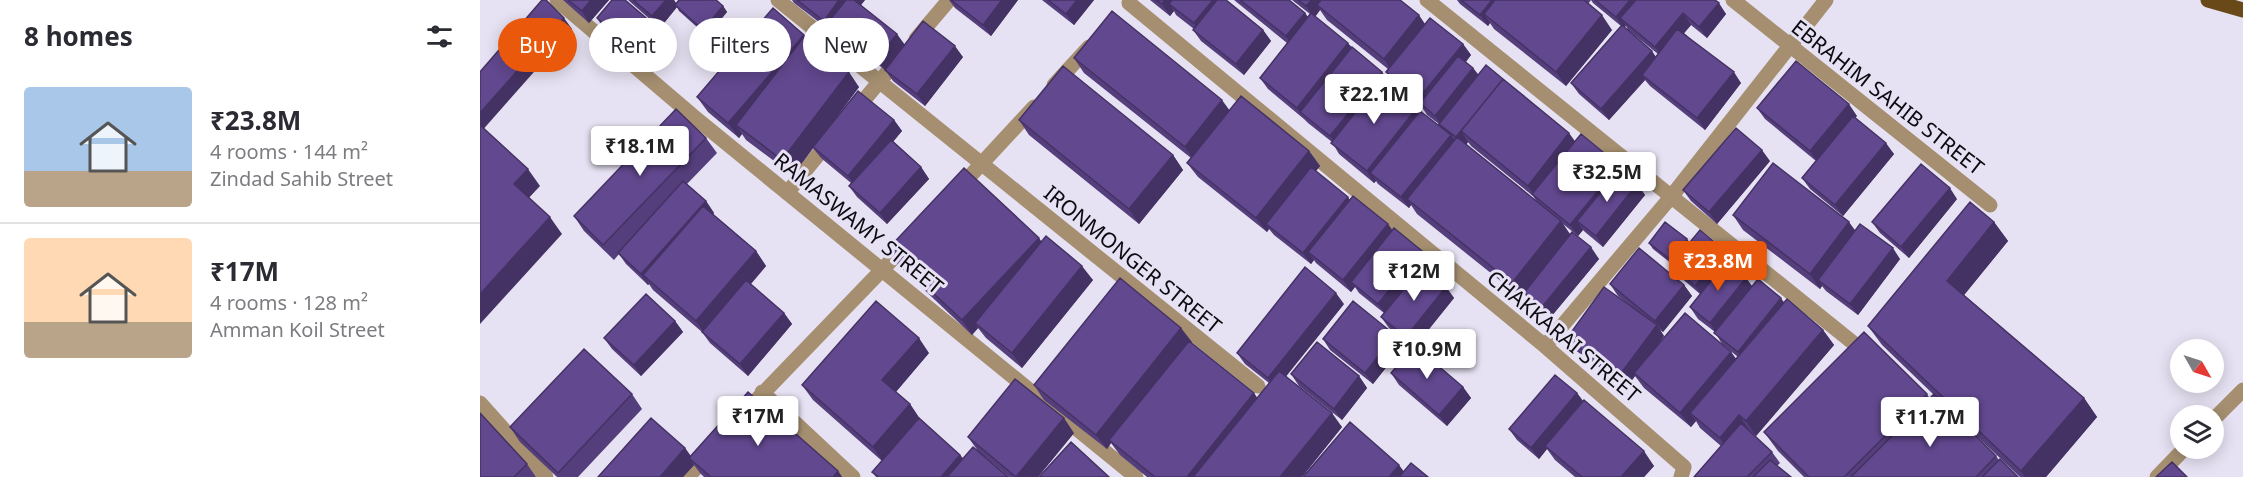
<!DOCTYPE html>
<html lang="en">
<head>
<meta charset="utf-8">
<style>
	:root { --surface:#fff; --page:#f2f2f3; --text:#2b2b33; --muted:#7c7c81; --line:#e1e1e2; --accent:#ea580c }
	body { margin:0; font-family:"Noto Sans",sans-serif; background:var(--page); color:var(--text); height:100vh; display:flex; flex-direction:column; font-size:22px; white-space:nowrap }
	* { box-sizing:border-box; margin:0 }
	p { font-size:20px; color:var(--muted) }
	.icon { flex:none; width:33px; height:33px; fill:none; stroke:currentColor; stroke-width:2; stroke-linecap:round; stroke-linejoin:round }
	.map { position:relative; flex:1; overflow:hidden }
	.details { display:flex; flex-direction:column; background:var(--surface); width:480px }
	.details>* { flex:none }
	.guide { position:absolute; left:18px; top:18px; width:570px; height:54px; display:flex; gap:12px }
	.needle { width:39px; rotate:129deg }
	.tools { position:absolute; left:1690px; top:339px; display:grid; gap:12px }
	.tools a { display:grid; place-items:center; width:54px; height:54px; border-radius:50%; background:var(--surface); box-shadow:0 3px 15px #0003; font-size:30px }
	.price { position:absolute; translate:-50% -51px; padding:0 14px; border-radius:6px; background:#fff; color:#222; font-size:20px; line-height:39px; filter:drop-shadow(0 2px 3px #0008) }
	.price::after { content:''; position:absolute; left:50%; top:36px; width:18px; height:14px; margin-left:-9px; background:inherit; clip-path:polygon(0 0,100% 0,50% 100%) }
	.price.current { background:var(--accent); color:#fff }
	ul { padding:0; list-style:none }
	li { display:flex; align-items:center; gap:18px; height:150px; padding:0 24px }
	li+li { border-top:2px solid var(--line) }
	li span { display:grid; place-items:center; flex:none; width:168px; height:120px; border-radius:6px; color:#555 }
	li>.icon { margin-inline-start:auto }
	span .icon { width:72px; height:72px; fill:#fffc; stroke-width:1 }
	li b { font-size:26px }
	h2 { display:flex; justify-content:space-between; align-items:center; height:72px; padding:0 24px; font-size:26px }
	.pill { padding:0 21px; border-radius:27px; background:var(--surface); box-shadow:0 3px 15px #0003; font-size:21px; line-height:54px }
	.pill.current { background:var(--accent); color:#fff }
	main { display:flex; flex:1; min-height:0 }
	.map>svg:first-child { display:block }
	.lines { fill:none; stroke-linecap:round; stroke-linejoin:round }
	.minor { stroke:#a58f70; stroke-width:15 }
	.major { stroke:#694918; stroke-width:15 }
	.wall { fill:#543e7b; fill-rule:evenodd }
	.shaded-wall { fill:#453264 }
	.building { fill:#62488f; stroke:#453264; stroke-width:1.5 }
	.labels { text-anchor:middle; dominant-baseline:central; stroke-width:6; stroke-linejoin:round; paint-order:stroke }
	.street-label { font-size:21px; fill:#0d0b11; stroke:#e7e2f3 }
</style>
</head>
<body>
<main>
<section class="details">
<h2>8 homes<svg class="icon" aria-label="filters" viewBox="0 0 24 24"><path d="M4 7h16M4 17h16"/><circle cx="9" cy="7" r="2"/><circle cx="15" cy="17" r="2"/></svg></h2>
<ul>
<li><span style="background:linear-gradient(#a9c7e8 70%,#b9a48a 0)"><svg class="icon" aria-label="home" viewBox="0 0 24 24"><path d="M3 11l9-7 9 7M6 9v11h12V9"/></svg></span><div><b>₹23.8M</b><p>4 rooms · 144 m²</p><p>Zindad Sahib Street</p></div></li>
<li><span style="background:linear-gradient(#ffd9b3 70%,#b9a48a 0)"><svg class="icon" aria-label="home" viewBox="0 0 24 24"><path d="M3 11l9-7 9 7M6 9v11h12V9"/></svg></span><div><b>₹17M</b><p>4 rooms · 128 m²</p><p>Amman Koil Street</p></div></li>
</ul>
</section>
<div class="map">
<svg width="1763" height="477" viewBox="0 0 1763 477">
	<rect width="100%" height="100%" fill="#e7e2f3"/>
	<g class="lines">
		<path class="minor" d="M77 0 213 116 656 477
			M298 0 778 386
			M947 0 1377 346
			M1253 0 1510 205
			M649 3 1065 346 1204 467 1201 477
			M436 39 469 0
			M574 85 609 47
			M374 112 420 57
			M479 188 554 107
			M307 193 351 139
			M1065 346 1191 197 1346 0
			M282 392 373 477
			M0 403 66 477
			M263 414 426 245
			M1734 419 1763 390
			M208 477 230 452
			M1677 477 1705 448"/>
		<path class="major" d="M1728 0 1763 10"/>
	</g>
	<path class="wall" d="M83 0H129L109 23Z
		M148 0H194L196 4 243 6 247 12 227 36 199 11 197 7 180 28Z
		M312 0H385L381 5 424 44 483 57 445 106 413 81 405 70 357 32 355 28 352 32 314 3Z
		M469 0H538L511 36 475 8Z
		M562 0H614L594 25Z
		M670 0H746L783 30 791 41 764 75 721 41 713 30 714 29 696 15 694 11 690 16Z
		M754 0H809L825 13 828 17 830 14 812 0H920L945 24 983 44 991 55 986 62 993 68 998 74 1023 79 1025 81 1095 142 1157 184 1165 195 1123 247 1105 232 1103 230 1098 236 1083 224 1090 234 1119 259 1070 318 1051 304 1045 294 1042 298 937 214 931 205 929 208 898 184 896 181 894 183 859 154 852 142 828 123 824 119 788 89 780 78 807 43ZM840 10 847 20 908 69 906 72 914 83 940 104 947 115 959 124 962 129 940 112 937 108 908 85 910 83 872 47 835 17ZM988 142 991 146 1053 196 1057 202 986 145Z
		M977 0H1235L1246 14 1227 38 1211 25 1204 33 1261 83 1225 130 1170 86 1165 80 1129 120 1099 94 1091 83 1141 26 1113 3 1111 0 1108 4 1132 30 1086 86 1014 29 1010 23 1008 26 980 4ZM1146 26 1148 30 1178 54 1176 57 1144 27Z
		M117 18 192 46 171 70 124 29Z
		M324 35 330 43 379 87 344 134 414 120 422 131 413 141 441 167 449 179 407 224 377 197 369 186 371 183 341 158 333 148 313 175 266 140 262 134 259 138 228 112 217 97Z
		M594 58 749 110 829 151 840 166 836 171 870 200 912 230 955 266 949 273 966 287 974 298 935 346 983 387 991 398 967 426 919 385 911 373 933 348 909 328 901 317 904 313 879 293 875 287 871 292 836 263 834 260 831 264 794 235 789 229 787 232 718 177 707 163 711 158 604 73Z
		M1277 108 1377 116 1375 117 1414 154 1363 216 1330 189 1322 178 1336 161 1285 119Z
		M539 120 693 155 703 170 659 224 549 135Z
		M226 138 237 153 207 184 226 201 234 213 233 214 276 251 286 266 271 284 304 313 312 324 268 376 230 343 222 332 173 290 169 284 168 285 146 264 139 254 134 260 104 231 94 216Z
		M1290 161 1237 224 1211 201 1203 190Z
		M1477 199 1429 258 1400 233 1392 222Z
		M1253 215 1375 231 1420 259 1378 315 1346 291 1342 286 1340 289 1263 230Z
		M1514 222 1528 241 1484 295 1604 398 1617 417 1566 477H1540L1483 423 1516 456 1519 460 1538 477H1324L1298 451 1284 432 1447 394 1450 399 1454 395 1402 345 1388 326Z
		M561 241 613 280 542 368 506 338 498 328 492 335 418 265 407 250Z
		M1210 242 1245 251 1253 262 1250 265 1266 278 1272 286 1304 302 1343 330 1354 345 1276 436 1269 431 1292 452 1300 463 1297 466 1311 477H1214L1241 446 1220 428 1216 421 1211 427 1164 388 1155 376 1147 387 1095 350 1087 338 1152 307 1138 296 1130 284 1204 285 1212 296 1183 332 1180 330 1184 336 1179 343 1251 352 1256 359 1258 357 1242 344 1235 332 1218 319 1210 307 1220 294 1199 276 1191 265 1192 264 1173 249 1169 243Z
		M864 304 806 376 862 427 822 477H667L640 455 631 443 627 449 564 400 554 385 701 328 711 343 774 393 777 398 789 383 765 364 757 353Z
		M195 321 203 332 161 376 132 349 124 338Z
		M843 339 923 346 893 384 850 350Z
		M449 353 416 392 430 404 440 419 480 455 483 458 498 451 488 437 594 433 558 477H529L503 455 528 477H396L392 472 402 461 333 400 322 385Z
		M811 374 879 376 887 388 862 420 819 386Z
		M1097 393 1103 401 1174 466 1164 477H1095L1075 460 1067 449 1059 459 1037 440 1029 429Z
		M152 394 162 409 98 477H77L40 442 30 427Z
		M205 448 211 457 358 471 362 477H224L220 473 214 465 203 477Z
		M47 464 56 477H0Z"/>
	<path class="shaded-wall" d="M111 0H129L109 23 102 11Z
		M186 0H194L198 6 195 5 197 7 180 28 172 16Z
		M359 0H365L370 8 349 21 355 28 352 32 344 21Z
		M376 0H385L380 6Z
		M522 0H538L511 36 503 25Z
		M597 0H614L594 25 586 14Z
		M685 0H702L689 4 694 11 690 16 682 4Z
		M733 0H746L721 35 714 23Z
		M832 0H848L837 5 840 10 834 18 826 6Z
		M1012 0H1029L1004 14 1010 23 1008 26 1000 15Z
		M1150 0H1167L1140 18 1146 26 1143 28 1136 17Z
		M1239 3 1246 14 1227 38 1219 27Z
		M243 6 247 12 227 36 223 30Z
		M825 13 832 24 813 48 806 36Z
		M1203 13 1211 25 1183 58 1175 47Z
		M939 15 949 30 914 74 904 59Z
		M1122 15 1132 30 1086 86 1076 72Z
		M84 18 92 29 0 133V113Z
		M783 30 791 41 764 75 756 64Z
		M185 34 192 46 171 70 164 59Z
		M417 34 425 45 405 70 397 59Z
		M324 35 334 49 256 125 262 134 259 138 248 123Z
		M868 43 876 54 820 112 817 108Z
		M983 44 991 55 947 109 939 98Z
		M475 46 483 57 445 106 437 94Z
		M1172 51 1180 63 1162 75 1165 80 1129 120 1121 109Z
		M993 68 1001 79 963 127 955 116Z
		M369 72 379 87 313 175 302 160Z
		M902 72 910 83 858 147 850 136Z
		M1254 72 1261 83 1225 130 1217 118Z
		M1023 79 1031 90 981 131 988 142 984 148 976 137Z
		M742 100 753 115 715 162 705 147Z
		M1369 104 1377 116 1338 163 1330 151Z
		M937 108 945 119 890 173 896 181 894 183 887 171Z
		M414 120 422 131 376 187 368 176Z
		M1089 133 1100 148 1057 198 1048 186Z
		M971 135 978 146 927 199 931 205 929 208 921 197Z
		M1406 143 1414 154 1363 216 1355 205Z
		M1282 150 1290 161 1237 224 1229 212Z
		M829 151 840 166 791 227 786 224 789 229 787 232 776 218Z
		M693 155 703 170 659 224 649 209Z
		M1139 165 1147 176 1097 221 1103 230 1098 236 1090 225Z
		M441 167 449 179 407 224 400 213Z
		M48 169 60 186 46 201 34 184Z
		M1157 184 1165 195 1123 247 1116 236Z
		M1470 188 1477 199 1429 258 1421 247Z
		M868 197 876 209 828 252 834 260 831 264 823 253Z
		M226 201 234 213 171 282 163 275 169 284 168 285 161 274Z
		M70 217 82 234 0 324V294Z
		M1081 221 1091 236 1042 298 1032 283Z
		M1369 222 1380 237 1338 280 1342 286 1340 289 1330 274Z
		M1514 222 1528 241 1480 300 1467 281Z
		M908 224 916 235 871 282 875 287 871 292 863 280Z
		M559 238 569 252 495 323 498 328 492 335 482 320Z
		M1207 239 1212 245 1195 266 1191 260Z
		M1111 247 1119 259 1070 318 1062 307Z
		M1413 248 1420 259 1378 315 1370 304Z
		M276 251 286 266 226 336 216 321Z
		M1245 251 1253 262 1223 297 1215 286Z
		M947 255 955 266 932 295 924 283Z
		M602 266 613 280 542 368 532 353Z
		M1266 278 1274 289 1237 335 1230 323Z
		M918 279 926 290 906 315 898 304Z
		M1204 285 1212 296 1183 332 1175 321Z
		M966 287 974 298 934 348 926 337Z
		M856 293 864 304 796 389 788 378Z
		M1301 298 1309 310 1266 363 1258 352Z
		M304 313 312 324 268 376 260 364Z
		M195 321 203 332 161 376 154 365Z
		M1177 325 1184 336 1156 375 1154 373 1155 376 1147 387 1139 376Z
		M701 328 712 342 632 443 629 440 631 443 627 449 616 435Z
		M1343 330 1354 345 1276 436 1266 421Z
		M915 335 923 346 893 384 885 373Z
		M439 338 449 353 413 395 402 380Z
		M1251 352 1262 367 1210 413 1216 421 1211 427 1200 413Z
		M879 376 887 388 862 420 854 409Z
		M983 387 991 398 967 426 959 415Z
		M774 393 784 408 729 477H707Z
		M1097 393 1105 404 1065 446 1067 449 1059 459 1051 448Z
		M1604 398 1617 417 1566 477H1545L1541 471Z
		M430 404 440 419 403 462 393 447Z
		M852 413 862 427 822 477H800Z
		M1259 415 1269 430 1250 453 1240 438Z
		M584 418 594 433 558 477H536Z
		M205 448 216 463 209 458 214 465 203 477H180Z
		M1164 451 1174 466 1164 477H1141Z
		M480 455 488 466 479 477H461Z
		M919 465 928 477H909Z
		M358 471 362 477H353Z"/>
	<path class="building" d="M62 0H66L84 18 0 113V72Z
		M88 0H111L102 11Z
		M132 0H145L185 34 164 59 117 18Z
		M153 0H186L172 16Z
		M199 0H236L243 6 223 30 195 5Z
		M317 0H359L344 21Z
		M366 0H374L417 34 397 59 349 21Z
		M471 0H522L503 25Z
		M568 0H597L586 14Z
		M676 0H685L682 4Z
		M692 0H733L714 23 689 4Z
		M737 0H746L783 30 756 64 713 30Z
		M760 0H809L825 13 806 36Z
		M818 0H832L826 6Z
		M841 0H920L939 15 904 59 837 5Z
		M981 0H1012L1000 15Z
		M1015 0H1104L1122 15 1076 72 1004 14Z
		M1115 0H1150L1136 17Z
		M1156 0H1235L1239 3 1219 27 1203 13 1175 47 1140 18Z
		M293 8 324 35 248 123 217 97Z
		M632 11 742 100 705 147 594 58Z
		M831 13 868 43 817 108 780 78Z
		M950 18 983 44 939 98 906 72Z
		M443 21 475 46 437 94 405 70Z
		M1142 25 1172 51 1121 109 1091 83Z
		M1197 29 1254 72 1217 118 1162 75Z
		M323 38 369 72 302 160 256 125Z
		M872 47 902 72 850 136 820 112Z
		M978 56 993 68 955 116 940 103Z
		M1316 61 1369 104 1330 151 1277 108Z
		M1006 65 1023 79 976 137 959 124Z
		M583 66 693 155 649 209 539 120Z
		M902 79 937 108 887 171 851 143Z
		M1023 79 1089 133 1048 186 981 131Z
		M378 91 414 120 368 176 333 147Z
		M761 96 829 151 776 218 707 163Z
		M196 109 226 138 123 245 94 216Z
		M940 111 971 135 921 197 890 173Z
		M1373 116 1406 143 1355 205 1322 178Z
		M0 125 48 169 34 184 70 217 0 294Z
		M1256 128 1282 150 1229 212 1203 190Z
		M1101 134 1139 165 1090 225 1052 194Z
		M977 137 1081 221 1032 283 927 199Z
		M411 140 441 167 400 213 369 186Z
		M1293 163 1369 222 1330 274 1253 215Z
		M1441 164 1470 188 1421 247 1392 222Z
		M831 167 868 197 823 253 786 224Z
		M484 168 559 238 482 320 407 250Z
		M1139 170 1157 184 1116 236 1097 221Z
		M203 181 226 201 161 274 138 253Z
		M873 196 908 224 863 280 828 252Z
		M1490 202 1514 222 1467 281 1604 398 1541 471 1388 326Z
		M223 206 276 251 216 321 163 275Z
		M1185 222 1207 239 1191 260 1169 243Z
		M1380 224 1413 248 1370 304 1338 280Z
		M914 228 947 255 924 283 918 279 898 304 871 282Z
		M1220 230 1245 251 1215 286 1191 265Z
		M1092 232 1111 247 1062 307 1044 293Z
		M566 236 602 266 532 353 495 323Z
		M1159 248 1204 285 1175 321 1130 284Z
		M1246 262 1266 278 1230 323 1210 307Z
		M825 267 856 293 788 378 757 353Z
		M942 267 966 287 926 337 901 317Z
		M640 278 701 328 616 435 554 385Z
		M1278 279 1301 298 1258 352 1234 333Z
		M266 280 304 313 260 364 222 332Z
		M1124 287 1177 325 1139 376 1087 338Z
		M166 294 195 321 154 365 124 338Z
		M1307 299 1343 330 1266 421 1259 415 1240 438 1210 413Z
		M396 301 439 338 402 380 430 404 393 447 322 385Z
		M873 301 915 335 885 373 843 339Z
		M1205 313 1251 352 1200 413 1154 373Z
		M1384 332 1447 394 1364 477H1329L1284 432Z
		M709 341 774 393 707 477H675L629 440Z
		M837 342 879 376 854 409 811 374Z
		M935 346 983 387 959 415 911 373Z
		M104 349 152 394 78 473 30 427Z
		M799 371 852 413 800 477H713Z
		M1075 375 1097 393 1051 448 1029 429Z
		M535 379 584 418 536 477 488 437Z
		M268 392 358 471 353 477H231L209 458Z
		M1454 394 1516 456 1496 477H1371Z
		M1104 400 1164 451 1141 477H1102L1065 446Z
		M0 413 47 464 34 477H0Z
		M171 418 205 448 180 477H118Z
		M439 418 480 455 461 477H399L392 472Z
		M870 422 919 465 909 477H823Z
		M1261 423 1292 452 1267 477H1214Z
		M591 442 629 477H559Z
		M493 447 528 477H467Z
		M1520 459 1538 477H1502Z
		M1290 460 1311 477H1273Z
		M1692 462 1707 477H1676Z
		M931 463 948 477H919Z"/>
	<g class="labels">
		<g class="street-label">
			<text transform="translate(1408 97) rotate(38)">EBRAHIM SAHIB STREET</text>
			<text transform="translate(379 223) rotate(39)">RAMASWAMY STREET</text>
			<text transform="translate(653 259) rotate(39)">IRONMONGER STREET</text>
			<text transform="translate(1084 336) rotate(40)">CHAKKARAI STREET</text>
		</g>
	</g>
</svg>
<div class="tools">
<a><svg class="needle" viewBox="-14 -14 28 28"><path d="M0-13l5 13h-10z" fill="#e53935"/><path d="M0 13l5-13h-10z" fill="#7c7c81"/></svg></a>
<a><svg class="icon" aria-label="layers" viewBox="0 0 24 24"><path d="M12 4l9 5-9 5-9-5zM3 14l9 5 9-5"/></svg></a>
</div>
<b class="price" style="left:894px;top:125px">₹22.1M</b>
<b class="price" style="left:160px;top:177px">₹18.1M</b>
<b class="price" style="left:1127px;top:203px">₹32.5M</b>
<b class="price current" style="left:1238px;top:292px">₹23.8M</b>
<b class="price" style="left:934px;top:302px">₹12M</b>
<b class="price" style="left:947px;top:380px">₹10.9M</b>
<b class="price" style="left:278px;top:447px">₹17M</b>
<b class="price" style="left:1450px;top:448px">₹11.7M</b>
<div class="guide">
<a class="pill current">Buy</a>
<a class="pill">Rent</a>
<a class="pill">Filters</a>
<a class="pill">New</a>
</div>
</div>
</main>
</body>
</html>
